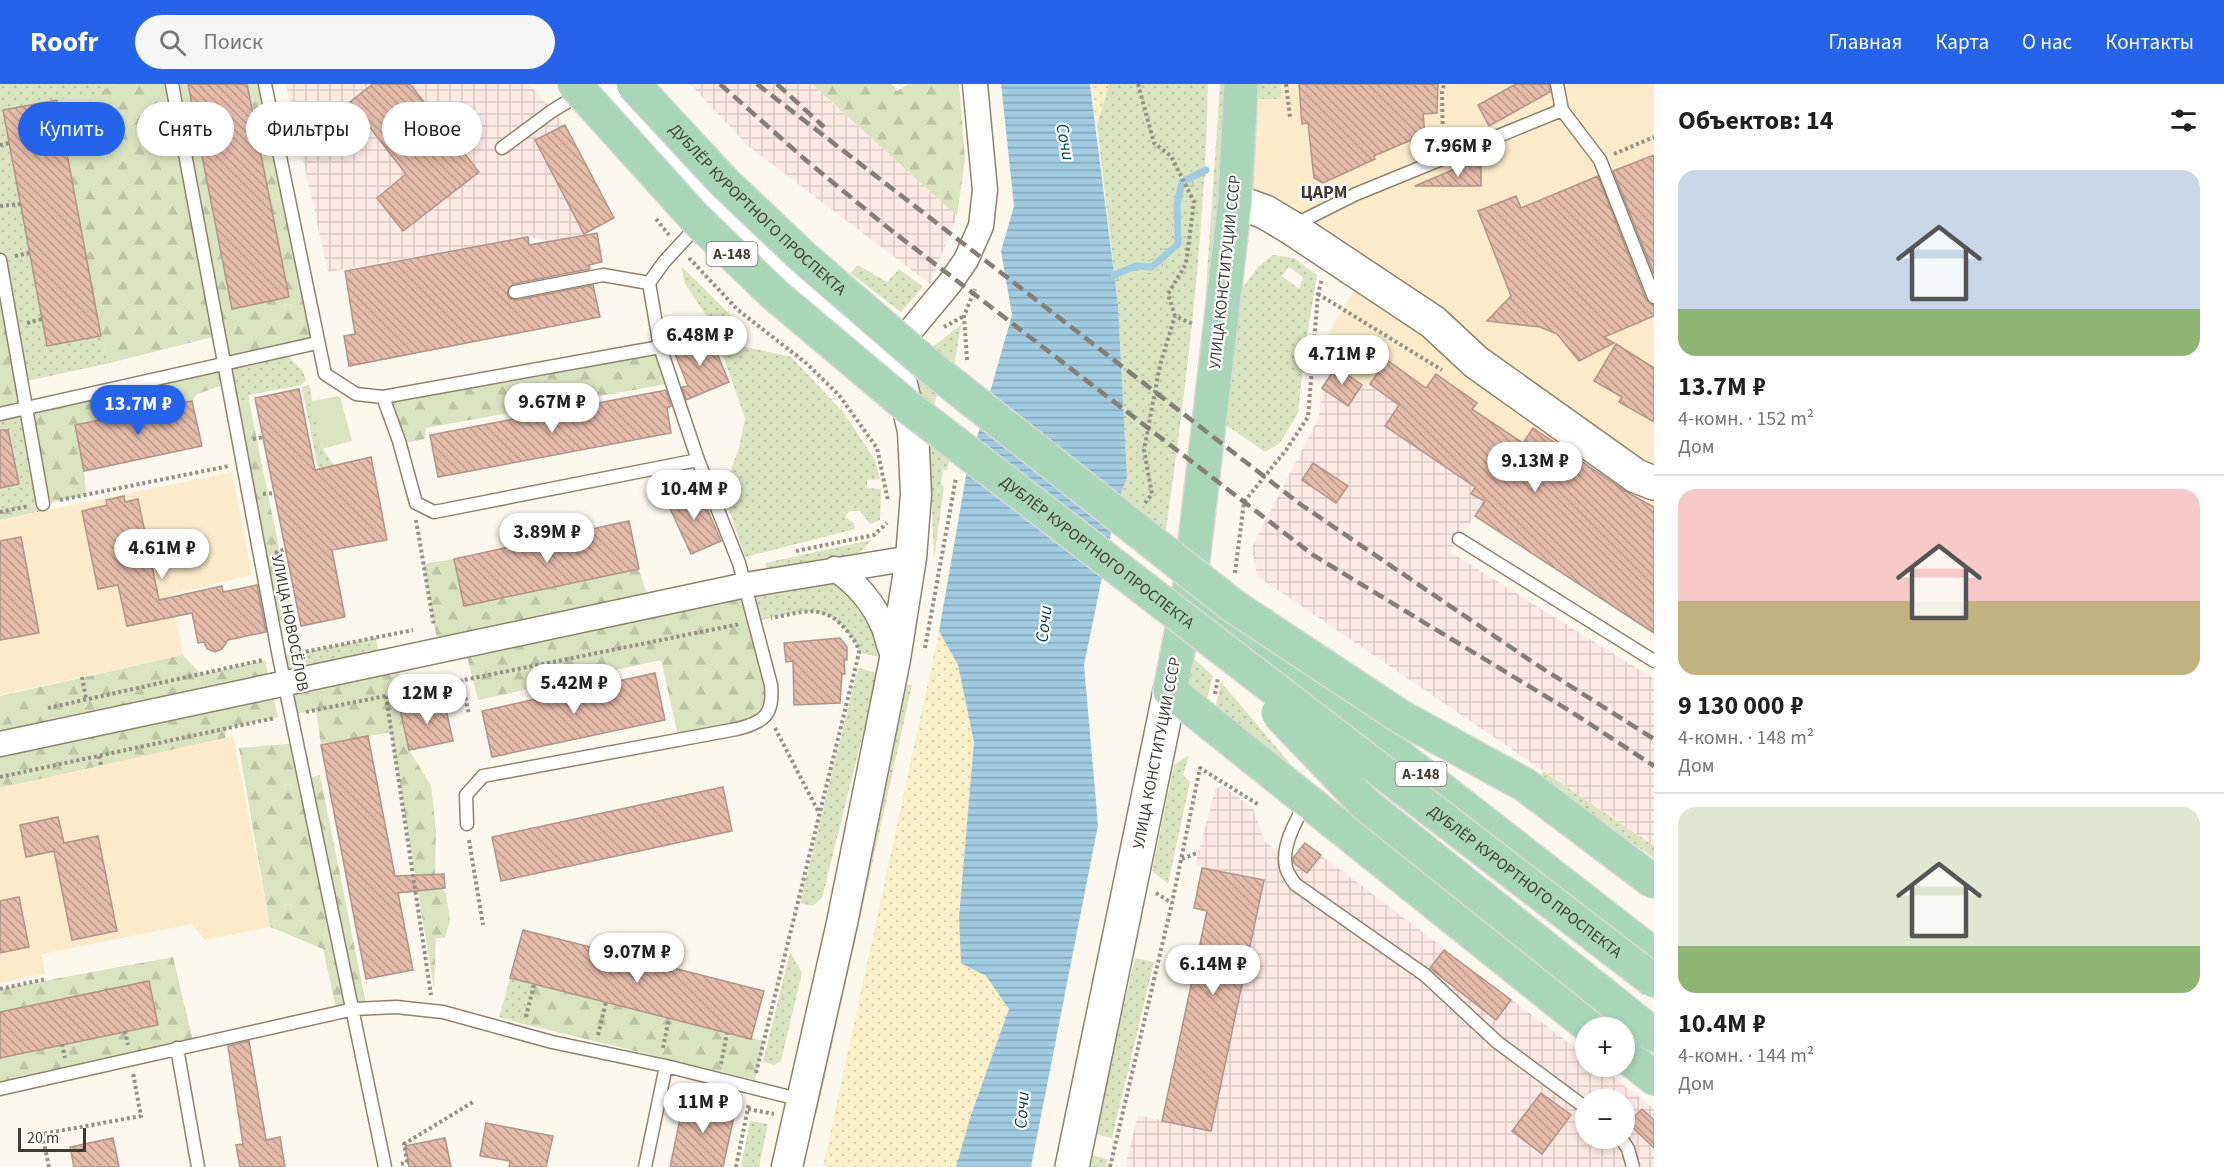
<!DOCTYPE html>
<html lang="ru">
<head>
<meta charset="utf-8">
<style>
	:root { --surface:#fff; --page:#f6f6f6; --text:#202124; --muted:#757577; --line:#e0e0e0; --accent:#2563eb }
	body { margin:0; font-family:"Source Sans 3",sans-serif; background:var(--page); color:var(--text); height:100vh; display:flex; flex-direction:column; font-size:22px; white-space:nowrap }
	* { box-sizing:border-box; margin:0 }
	p { font-size:20px; color:var(--muted) }
	.icon { flex:none; width:33px; height:33px; fill:none; stroke:currentColor; stroke-width:2; stroke-linecap:round; stroke-linejoin:round }
	.map { position:relative; flex:1; overflow:hidden }
	.side { display:flex; flex-direction:column; background:var(--surface); width:570px }
	.side>* { flex:none }
	.banner { position:absolute; left:18px; top:18px; width:570px; height:54px; display:flex; gap:12px }
	.buttons { position:absolute; left:1575px; top:933px; display:grid; gap:12px }
	.buttons a { display:grid; place-items:center; width:60px; height:60px; border-radius:50%; background:var(--surface); box-shadow:0 3px 9px #0003; font-size:30px }
	.scale { position:absolute; left:18px; bottom:15px; width:68px; box-sizing:border-box; padding-left:6px; border:3px solid #403a31; border-top:0; font-size:16px; line-height:21px; white-space:nowrap; color:#403a31; -webkit-text-stroke:4px #fff; paint-order:stroke }
	.price { position:absolute; translate:-50% -51px; padding:0 14px; border-radius:21px; background:#fff; color:#222; font-size:20px; line-height:39px; filter:drop-shadow(0 2px 3px #0008) }
	.price::after { content:''; position:absolute; left:50%; top:36px; width:18px; height:14px; margin-left:-9px; background:inherit; clip-path:polygon(0 0,100% 0,50% 100%) }
	.price.selected { background:var(--accent); color:#fff }
	ul { padding:0; list-style:none }
	li { display:grid; align-content:center; gap:12px; height:318px; padding:0 24px }
	li+li { border-top:2px solid var(--line) }
	li span { display:grid; place-items:center; height:186px; border-radius:18px; color:#555 }
	li>.icon { margin-inline-start:auto }
	span .icon { width:108px; height:108px; fill:#fffc; stroke-width:1 }
	li b { font-size:26px }
	h2 { display:flex; justify-content:space-between; align-items:center; height:72px; padding:0 24px; font-size:26px }
	.chip { padding:0 21px; border-radius:27px; background:var(--surface); box-shadow:0 3px 9px #0003; font-size:21px; line-height:54px }
	.chip.selected { background:var(--accent); color:#fff }
	header { display:flex; align-items:center; gap:36px; box-sizing:border-box; height:84px; padding:0 30px; background:var(--accent); color:#fff }
	header strong { font-size:28px }
	nav { display:flex; gap:33px; margin-inline-start:auto; font-size:21px }
	.search { width:420px; height:54px; background:var(--page); display:flex; align-items:center; gap:15px; box-sizing:border-box; padding:0 21px; border-radius:33px; color:var(--muted); font-size:22px }
	main { display:flex; flex:1; min-height:0 }
	.map>svg:first-child { display:block }
	.built { fill:#fceaca }
	.industrial { fill:url(#industrial-grid); fill-rule:evenodd }
	.grass { fill:url(#grass-dots); fill-rule:evenodd }
	.forest { fill:url(#forest-firs) }
	.wetland { fill:url(#wetland-marsh) }
	.sand { fill:url(#sand-dots) }
	.pitch { fill:#dae3c0 }
	.water { fill:url(#water-rules) }
	.lines { fill:none; stroke-linecap:round; stroke-linejoin:round }
	.stream { stroke:#a1cbe1; stroke-width:7 }
	.building { fill:url(#building-back-hatch); stroke:#af9489; stroke-width:1.5 }
	.service-casing { stroke:#8f826c; stroke-width:15 }
	.minor-casing { stroke:#8f826c; stroke-width:27 }
	.tertiary-casing { stroke:#8f826c; stroke-width:33 }
	.secondary-casing { stroke:#8f826c; stroke-width:36 }
	.primary-casing { stroke:#d9d8d6; stroke-width:36 }
	.path { stroke:#959086; stroke-width:4; stroke-dasharray:3 3; stroke-linecap:butt }
	.service { stroke:#fff; stroke-width:12 }
	.minor { stroke:#fff; stroke-width:24 }
	.tertiary { stroke:#fff; stroke-width:30 }
	.secondary { stroke:#fff; stroke-width:33 }
	.primary { stroke:#a9d5b8; stroke-width:33 }
	.rail { stroke:#847e75; stroke-width:4.5; stroke-dasharray:12 6; stroke-linecap:butt }
	.primary-bridge-casing { stroke:#d9d8d6; stroke-width:36; stroke-linecap:butt }
	.primary-bridge { stroke:#a9d5b8; stroke-width:33 }
	.labels { text-anchor:middle; dominant-baseline:central; stroke-width:4.5; stroke-linejoin:round; paint-order:stroke }
	.shield { fill:#fff; stroke:#79756f; stroke-width:1.5 }
	.shield-label { font-size:15px; font-weight:bold; fill:#403a31 }
	.street-label { font-size:16px; fill:#403a31; stroke:#fff }
	.water-label { font-size:18px; font-style:italic; fill:#074258; stroke:#fff }
	.neighbourhood-label { font-size:18px; font-weight:bold; fill:#403a31; stroke:#fff }
</style>
</head>
<body>
<header>
<strong>Roofr</strong>
<div class="search"><svg class="icon" aria-label="search" viewBox="0 0 24 24"><circle cx="10" cy="10" r="6"/><path d="M15 15l6 6"/></svg>Поиск</div>
<nav><a>Главная</a><a>Карта</a><a>О нас</a><a>Контакты</a></nav>
</header>
<main>
<div class="map">
<svg width="1654" height="1083" viewBox="0 0 1654 1083">
	<defs>
		<pattern id="industrial-grid" width="8" height="8" patternUnits="userSpaceOnUse" patternTransform="scale(1.5)"><rect width="8" height="8" fill="#fee9e4"/><path d="M0 4h8M4 0v8" fill="none" stroke="#dbc9c4"/></pattern>
		<pattern id="grass-dots" width="8" height="8" patternUnits="userSpaceOnUse" patternTransform="scale(1.5)"><rect width="8" height="8" fill="#dae3c0"/><path d="M2 2h.1M6 6h.1" fill="none" stroke="#bcc4a5" stroke-width="1.8" stroke-linecap="round"/></pattern>
		<pattern id="forest-firs" width="22" height="20" patternUnits="userSpaceOnUse" patternTransform="scale(1.5)"><rect width="22" height="20" fill="#dae3c0"/><path d="M5 1l3.5 6h-7zM16 11l3.5 6h-7z" fill="#bcc4a5"/></pattern>
		<pattern id="wetland-marsh" width="20" height="14" patternUnits="userSpaceOnUse" patternTransform="scale(1.5)"><rect width="20" height="14" fill="#dae3c0"/><path d="M1 5h8M5 5V1M11 12h8M15 12V8" fill="none" stroke="#bcc4a5"/></pattern>
		<pattern id="sand-dots" width="8" height="8" patternUnits="userSpaceOnUse" patternTransform="scale(1.5)"><rect width="8" height="8" fill="#f9efc9"/><path d="M2 2h.1M6 6h.1" fill="none" stroke="#d6cead" stroke-width="1.8" stroke-linecap="round"/></pattern>
		<pattern id="water-rules" width="6" height="5" patternUnits="userSpaceOnUse" patternTransform="scale(1.5)"><rect width="6" height="5" fill="#a1cbe1"/><path d="M0 2.5h6" fill="none" stroke="#85a6b7"/></pattern>
		<pattern id="building-back-hatch" width="6" height="6" patternUnits="userSpaceOnUse" patternTransform="scale(1.5)"><rect width="6" height="6" fill="#e5bbaa"/><path d="M-1 5l2 2M0 0l6 6M5-1l2 2" fill="none" stroke="#bb998b"/></pattern>
	</defs>
	<rect width="100%" height="100%" fill="#fdf8ee"/>
	<path class="built" d="M1245 0H1654V423L1533 344 1485 417 1471 410 1474 402 1385 342 1399 321 1362 301 1348 322 1322 304 1336 283 1325 256 1355 204 1241 111Z
		M232 388 252 491 172 510 183 571 0 611V436Z
		M233 652 270 843 205 856 192 840 42 870 45 890 0 899V704Z"/>
	<path class="industrial" d="M286 0H529L565 41 535 57 584 150 549 157 528 153 328 188Z
		M690 0H812L957 132 930 200 748 62Z
		M1370 300 1399 321 1385 342 1475 403 1471 410 1485 417 1450 468 1654 595V762L1257 492 1252 463 1319 333 1322 304 1348 322 1362 301Z
		M1222 702 1253 724 1264 757 1291 776 1305 759 1585 971 1586 982 1601 983 1654 1025V1083H1125L1138 1031 1211 1047 1264 797 1195 782 1215 705ZM1586 1016H1624V1054H1586Z"/>
	<path class="grass" d="M0 0H114L91 13 57 16 3 26 47 262 101 252 110 279 22 298 0 273Z
		M1109 0H1208C1205 152 1186 302 1165 453L1118 416 1127 394 1118 221 1097 41Z
		M1220 0H1241L1224 208 1205 219Z
		M1250 0H1280L1281 15H1249Z
		M1273 171 1294 174 1317 191 1305 264 1298 329 1280 359 1265 368 1223 339 1239 209 1258 183ZM1289 183 1303 193 1299 205 1282 192Z
		M858 181 887 198 899 185 923 203 901 228 850 189Z
		M681 182 733 233 723 243 716 244 712 240 685 200Z
		M961 241 952 294C919 319 943 338 950 368 951 374 948 382 947 387L943 385 941 400 944 403 934 475 929 349 915 295V276Z
		M742 262 791 273 843 328 875 376 880 395 867 396V404L881 405 880 436 870 440 860 427H849L845 433 854 439 855 445 745 473 723 407 739 364 745 334 720 263Z
		M283 267 302 286 306 296 301 301 249 311V317L230 320 222 281Z
		M309 300 322 364 334 381 351 463 334 466 302 304Z
		M27 324 43 420 0 428V404L19 400 10 355 0 356V331Z
		M871 456 858 471 768 493 765 479Z
		M848 493 886 574 859 569C858 559 851 553 845 545 821 515 785 532 753 538L746 501Z
		M376 554 380 579 286 598 279 573Z
		M1192 573 1213 592 1204 626 1187 600Z
		M858 584 878 589 822 814 813 822 800 819Z
		M1221 598 1319 714 1214 629Z
		M904 600 912 601 817 1029 808 1027Z
		M1189 671 1183 691 1190 698 1168 800 1152 787 1174 681Z
		M1543 687 1654 762V774L1539 696Z
		M1115 792 1060 1083H1054Z
		M790 868 802 889 781 977 774 981 763 978Z
		M1135 874 1154 878 1112 1054 1093 1050Z
		M510 894 534 900 524 940 499 933Z
		M750 1037 768 1040 759 1083H741Z
		M1089 1071 1108 1075 1106 1083H1086Z"/>
	<path class="forest" d="M114 0H265L317 259 223 281 226 300 197 310 192 317 75 341 84 387 86 411 44 420 42 427 0 436V428L43 420 27 325 0 330V176L27 324 222 281 217 252 110 279 101 252 57 16 91 13Z
		M812 0H892L897 7 909 0H959L965 75 957 132Z
		M660 263 672 299 426 344 425 355 400 360 383 313Z
		M249 317 293 533 272 539 230 320Z
		M454 475 464 522 639 485 650 521 746 501 773 616 755 641 679 656 661 576 478 616 464 561 439 566 423 480Z
		M183 571 201 590 265 576 278 633 227 644 225 654 0 704V612Z
		M397 576 401 598 400 625 409 666 431 701 436 747 435 790 446 810 450 836 445 854H436L434 904 391 648 321 661 316 626 291 631 286 598Z
		M297 659 305 695 320 691 367 925 337 929 323 865 270 843 239 664Z
		M173 873 194 961 0 1005V905Z
		M534 900 764 957 755 996 524 940Z"/>
	<path class="wetland" d="M1206 81 1205 93C1177 111 1183 132 1182 162L1155 190 1144 188 1115 198 1113 182 1139 172 1148 178 1174 155 1172 117 1176 96Z"/>
	<path class="sand" d="M1090 0H1109L1097 41Z
		M939 547 958 581 974 658 959 833 961 878 986 892 1009 925 971 1031 956 1083H823Z"/>
	<path class="pitch" d="M340 312 352 357 322 365 312 317Z"/>
	<path class="water" d="M1001 0H1090L1118 221 1127 394 1118 416 1084 581 1098 741 1031 1083H956L971 1031 1009 925 986 892 961 879 959 833 974 658 958 581 939 547 966 392 1012 231 1001 167 1014 122Z"/>
	<g class="lines">
		<path class="stream" d="M1114 191 1136 182 1152 183 1178 160 1177 120 1182 98 1206 86"/>
	</g>
	<path class="building" d="M188 0H247L289 213 232 225Z
		M373 0H410L479 88 403 147 377 114 406 90 350 18Z
		M1299 0H1438L1437 29 1423 30 1425 50 1374 72 1375 75 1323 99 1314 94 1308 39 1302 40Z
		M1516 0H1549L1550 8 1489 42 1478 21Z
		M57 16 101 252 47 262 3 26Z
		M565 41 614 134 584 150 535 56Z
		M1654 71V190L1613 87Z
		M1462 82H1481V102H1415Z
		M1598 92 1646 216 1654 221V232L1604 253 1614 259 1579 277 1557 250 1540 243 1487 237 1511 212 1478 127 1516 112 1521 124Z
		M597 149 602 178 589 181 590 185 513 200 507 209 509 214 517 216 593 201 600 233 349 282 344 252 355 250 345 187 528 153 529 161Z
		M709 250 729 298 686 316 682 303 688 302 673 265Z
		M1616 260 1654 284V338L1619 318 1622 313 1594 297Z
		M1387 276 1426 304 1436 290 1477 319 1472 325 1523 359 1533 344 1625 407 1654 423V549L1475 432 1485 417 1471 410 1475 403 1385 342 1399 321 1370 300Z
		M1336 283 1362 301 1348 322 1322 304Z
		M299 305 315 386 371 373 387 456 332 466 345 533 301 542 255 314Z
		M666 306 671 322 667 324 671 349 438 393 430 351Z
		M192 317 202 362 84 387 75 341Z
		M0 346H8L19 400 0 404Z
		M1313 379 1348 402 1336 419 1302 396Z
		M698 404 721 457 691 470 667 418Z
		M124 412 125 418 138 415 159 516 222 502 223 508 257 501 266 548 228 556 222 565 215 568 207 565 204 558 198 559 192 529 127 542 118 501 98 505 82 427 107 421 106 416Z
		M629 437 639 485 464 522 454 475Z
		M21 453 39 549 0 556V457Z
		M840 554 847 563V576H844L845 590H842L840 619 794 621 793 577 786 578 784 559Z
		M655 589 665 636 492 673 482 627Z
		M444 616 453 657 409 666 400 625Z
		M368 652 395 792 444 790 445 804 398 809 413 886 366 895 321 661Z
		M723 703 732 747 501 797 492 753Z
		M58 733 64 759 98 752 117 847 72 856 54 767 26 773 20 741Z
		M1305 759 1321 771 1307 789 1294 779 1293 774Z
		M1202 784 1264 796 1211 1047 1162 1037 1207 827 1194 824Z
		M19 813 29 863 0 869V817Z
		M523 846 764 907 751 955 510 894Z
		M1444 866 1511 916 1496 936 1430 884Z
		M149 897 158 941 0 974V928Z
		M249 957 266 1056 280 1053 285 1083H240L236 1061 243 1060 228 962Z
		M1541 1009 1571 1031 1542 1070 1512 1047Z
		M685 1012 736 1023 723 1083H670Z
		M1642 1025 1654 1036V1064L1628 1039Z
		M486 1039 553 1052 546 1083H509L510 1077 480 1072Z
		M113 1054 119 1083H74L70 1063Z
		M445 1054 451 1083H409L405 1062Z"/>
	<g class="lines">
		<defs>
			<path id="service" d="M172 0 279 573 385 1083
				M265 0 325 290 356 310 383 313 399 357 416 419 434 428 698 376
				M1557 0 1562 26
				M502 64 552 27 580 10
				M1294 141 1356 110 1562 26 1600 76 1654 213
				M0 176 43 420
				M515 208 603 191 649 199
				M383 313 660 263
				M0 330 317 259
				M1459 455 1654 577
				M1307 717C1297 735 1281 761 1286 783 1287 789 1292 795 1295 800L1425 891 1497 958 1586 1024
				M467 740 466 711 483 692 737 645C765 638 774 630 771 601L739 479 698 376 660 263 649 199 664 178 700 139
				M177 964 198 1083
				M0 1005 354 925 396 923 443 928 552 958 666 982 802 1016
				M1621 1054 1628 1065 1633 1083
				M645 1083 666 982"/>
			<path id="minor" d="M891 270 950 199 966 176 981 142 985 106 975 0
				M835 485C856 498 875 521 884 544 888 555 889 565 895 575
				M0 660 746 501 911 474"/>
			<path id="tertiary" d="M603 0 716 122 787 189 888 274 901 296 913 347 916 410 911 474 895 575 842 839 787 1083"/>
			<path id="secondary" d="M1235 117 1265 128 1290 143 1433 238 1476 278 1636 392 1654 399
				M1072 1083 1170 607"/>
			<path id="primary" d="M1241 0 1235 117 1189 509 1170 607 1591 944
				M1189 509 1654 871
				M1629 931 1654 951
				M1624 970 1654 994"/>
		</defs>
		<use href="#service" class="service-casing"/>
		<use href="#minor" class="minor-casing"/>
		<use href="#tertiary" class="tertiary-casing"/>
		<use href="#secondary" class="secondary-casing"/>
		<use href="#primary" class="primary-casing"/>
		<path class="path" d="M1138 0 1154 59 1171 72 1194 118 1186 180 1168 210 1175 232 1193 240
			M1286 0 1290 33
			M1443 58 1442 9 1444 0
			M0 61 9 59
			M1614 70 1654 53
			M0 122 20 120
			M656 135 669 151
			M15 172 29 169
			M689 174 738 226 806 279 839 311 877 364 888 417
			M1318 210 1442 286
			M27 239 42 235
			M944 243 964 232
			M967 276 964 232 975 205
			M162 310 165 322
			M98 325 101 336
			M253 355 264 353
			M263 410 275 409
			M60 416 229 382
			M1145 419 1152 410 1144 366 1160 281 1175 232
			M0 428 29 422
			M416 436 434 542
			M796 467 874 451 887 439
			M275 469 286 465
			M1235 489 1244 418 1286 366 1308 333 1318 210 1322 195
			M285 524 297 520
			M925 564 956 394
			M294 570 413 546
			M82 593 86 615
			M461 596 469 630
			M1215 610 1218 594
			M386 612 431 911
			M48 624 263 576
			M306 628 740 540
			M775 644 818 727
			M99 672 101 682
			M0 693 275 634
			M469 756 483 841
			M1182 775 1199 768
			M1156 809 1172 819
			M0 905 46 895
			M526 933 534 900
			M125 947 128 961
			M598 951 606 918
			M62 960 65 974
			M663 964 669 934
			M721 980 727 949
			M756 989 859 569C858 560 853 555 848 548 824 518 804 528 771 534
			M748 1025 774 1030
			M401 1080 407 1078 404 1060 473 1018
			M49 1083 42 1050 141 1032 133 989
			M736 1083 749 1019
			M1110 1083 1172 819 1200 684 1259 721"/>
		<use href="#service" class="service"/>
		<use href="#minor" class="minor"/>
		<use href="#tertiary" class="tertiary"/>
		<use href="#secondary" class="secondary"/>
		<use href="#primary" class="primary"/>
		<path class="rail" d="M720 0 808 78 887 143 1313 471 1570 627 1654 682
			M757 0 1300 420 1534 579 1654 655
			M777 0 824 43"/>
		<defs>
			<g id="primary-bridge">
				<path id="s1" d="M574 0 695 134 774 210 907 322 1654 897"/>
				<path id="s2" d="M633 0 723 97 803 173 929 282 1232 521 1401 633 1525 701 1654 798"/>
				<path d="M1278 629 1365 720 1629 931"/>
			</g>
		</defs>
		<use href="#primary-bridge" class="primary-bridge-casing"/>
		<use href="#primary-bridge" class="primary-bridge"/>
	</g>
	<g class="labels">
		<g class="shield">
			<rect x="706.5" y="158" width="51" height="24" rx="4.5"/>
			<rect x="1395.5" y="678" width="51" height="24" rx="4.5"/>
		</g>
		<g class="shield-label">
			<text x="732" y="170">А-148</text>
			<text x="1421" y="690">А-148</text>
		</g>
		<g class="street-label">
			<text stroke="none"><textPath href="#s2" startOffset="177">ДУБЛЁР КУРОРТНОГО ПРОСПЕКТА</textPath></text>
			<text transform="translate(1225 188) rotate(-84)">УЛИЦА КОНСТИТУЦИИ СССР</text>
			<text stroke="none"><textPath href="#s1" startOffset="704">ДУБЛЁР КУРОРТНОГО ПРОСПЕКТА</textPath></text>
			<text transform="translate(290 539) rotate(79)">УЛИЦА НОВОСЁЛОВ</text>
			<text transform="translate(1157 669) rotate(-79)">УЛИЦА КОНСТИТУЦИИ СССР</text>
			<text stroke="none"><textPath href="#s1" startOffset="1244">ДУБЛЁР КУРОРТНОГО ПРОСПЕКТА</textPath></text>
		</g>
		<g class="water-label">
			<text transform="translate(1065 58) rotate(80)">Сочи</text>
			<text transform="translate(1044 540) rotate(-83)">Сочи</text>
			<text transform="translate(1022 1026) rotate(-86)">Сочи</text>
		</g>
		<g class="neighbourhood-label">
			<text x="1324" y="108">ЦАРМ</text>
		</g>
	</g>
</svg>
<div class="buttons">
<a>+</a>
<a>−</a>
</div>
<div class="scale">20 m</div>
<b class="price" style="left:1458px;top:94px">7.96M ₽</b>
<b class="price" style="left:700px;top:283px">6.48M ₽</b>
<b class="price" style="left:1342px;top:302px">4.71M ₽</b>
<b class="price" style="left:552px;top:350px">9.67M ₽</b>
<b class="price selected" style="left:138px;top:352px">13.7M ₽</b>
<b class="price" style="left:1535px;top:409px">9.13M ₽</b>
<b class="price" style="left:694px;top:437px">10.4M ₽</b>
<b class="price" style="left:547px;top:480px">3.89M ₽</b>
<b class="price" style="left:162px;top:496px">4.61M ₽</b>
<b class="price" style="left:574px;top:631px">5.42M ₽</b>
<b class="price" style="left:427px;top:641px">12M ₽</b>
<b class="price" style="left:637px;top:900px">9.07M ₽</b>
<b class="price" style="left:1213px;top:912px">6.14M ₽</b>
<b class="price" style="left:703px;top:1050px">11M ₽</b>
<div class="banner">
<a class="chip selected">Купить</a>
<a class="chip">Снять</a>
<a class="chip">Фильтры</a>
<a class="chip">Новое</a>
</div>
</div>
<section class="side">
<h2>Объектов: 14<svg class="icon" aria-label="filters" viewBox="0 0 24 24"><path d="M4 7h16M4 17h16"/><circle cx="9" cy="7" r="2"/><circle cx="15" cy="17" r="2"/></svg></h2>
<ul>
<li><span style="background:linear-gradient(#c9d6e8 75%,#8fb573 0)"><svg class="icon" aria-label="home" viewBox="0 0 24 24"><path d="M3 11l9-7 9 7M6 9v11h12V9"/></svg></span><div><b>13.7M ₽</b><p>4-комн. · 152 m²</p><p>Дом</p></div></li>
<li><span style="background:linear-gradient(#f6c9c9 60%,#c2b280 0)"><svg class="icon" aria-label="home" viewBox="0 0 24 24"><path d="M3 11l9-7 9 7M6 9v11h12V9"/></svg></span><div><b>9 130 000 ₽</b><p>4-комн. · 148 m²</p><p>Дом</p></div></li>
<li><span style="background:linear-gradient(#dfe7d0 75%,#8fb573 0)"><svg class="icon" aria-label="home" viewBox="0 0 24 24"><path d="M3 11l9-7 9 7M6 9v11h12V9"/></svg></span><div><b>10.4M ₽</b><p>4-комн. · 144 m²</p><p>Дом</p></div></li>
</ul>
</section>
</main>
</body>
</html>
